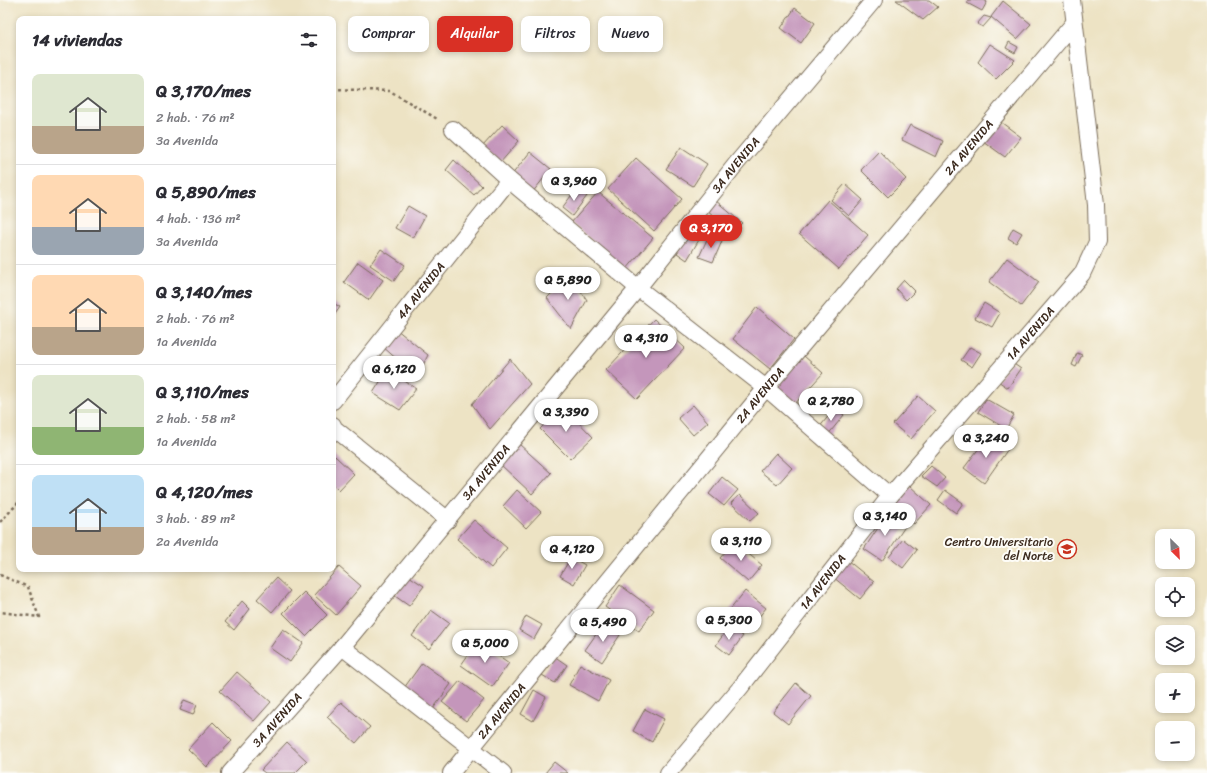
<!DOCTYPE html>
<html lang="es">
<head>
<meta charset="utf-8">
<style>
	:root { --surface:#fff; --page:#f7f7f7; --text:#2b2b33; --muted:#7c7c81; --line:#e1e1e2; --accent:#d93025 }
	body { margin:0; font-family:Sriracha,sans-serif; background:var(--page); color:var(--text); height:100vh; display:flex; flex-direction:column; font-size:15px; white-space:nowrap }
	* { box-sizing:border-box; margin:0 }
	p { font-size:13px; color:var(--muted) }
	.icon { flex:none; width:22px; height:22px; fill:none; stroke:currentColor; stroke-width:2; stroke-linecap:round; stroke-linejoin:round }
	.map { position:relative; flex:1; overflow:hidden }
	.sheet { position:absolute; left:16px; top:16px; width:320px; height:556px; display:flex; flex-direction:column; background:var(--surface); border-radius:8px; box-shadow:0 2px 6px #0003 }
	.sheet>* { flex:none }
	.guide { position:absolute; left:348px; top:16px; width:380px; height:36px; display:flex; gap:8px }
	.needle { width:26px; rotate:156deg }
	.fabs { position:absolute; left:1155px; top:529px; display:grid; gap:8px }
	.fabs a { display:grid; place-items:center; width:40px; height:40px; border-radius:8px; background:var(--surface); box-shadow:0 2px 6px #0003; font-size:20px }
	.price { position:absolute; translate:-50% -34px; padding:0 9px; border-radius:14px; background:#fff; color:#222; font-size:13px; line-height:26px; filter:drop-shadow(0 1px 2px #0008) }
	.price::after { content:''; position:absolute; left:50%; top:24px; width:12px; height:9px; margin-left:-6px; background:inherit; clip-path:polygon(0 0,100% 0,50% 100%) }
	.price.selected { background:var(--accent); color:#fff }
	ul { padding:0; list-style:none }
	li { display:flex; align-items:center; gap:12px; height:100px; padding:0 16px }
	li+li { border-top:1px solid var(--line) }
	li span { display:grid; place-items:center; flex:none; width:112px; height:80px; border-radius:8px; color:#555 }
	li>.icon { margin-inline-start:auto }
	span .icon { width:48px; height:48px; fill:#fffc; stroke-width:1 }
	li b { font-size:17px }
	h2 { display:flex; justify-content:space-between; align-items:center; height:48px; padding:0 16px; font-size:17px }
	.chip { padding:0 14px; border-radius:8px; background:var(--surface); box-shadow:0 2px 6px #0003; font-size:14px; line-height:36px }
	.chip.selected { background:var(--accent); color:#fff }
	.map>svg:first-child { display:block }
	.building { fill:#c496bb }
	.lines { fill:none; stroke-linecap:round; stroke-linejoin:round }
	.street-casing { stroke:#796b58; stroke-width:18 }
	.path { stroke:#796b58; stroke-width:2.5; stroke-dasharray:3 3; stroke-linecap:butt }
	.street { stroke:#fff; stroke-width:16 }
	.labels { text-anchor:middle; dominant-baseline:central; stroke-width:4; stroke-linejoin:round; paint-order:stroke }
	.street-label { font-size:12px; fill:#3b2a1e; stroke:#fdfcf7 }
	.poi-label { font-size:12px; fill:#3b2a1e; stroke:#fdfcf7; text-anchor:end }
</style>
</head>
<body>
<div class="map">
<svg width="1207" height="773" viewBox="0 0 1207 773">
	<rect width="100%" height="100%" fill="#fdfcf7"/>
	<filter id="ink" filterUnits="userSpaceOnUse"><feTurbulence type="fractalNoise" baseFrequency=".025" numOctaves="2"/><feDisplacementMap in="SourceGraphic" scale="8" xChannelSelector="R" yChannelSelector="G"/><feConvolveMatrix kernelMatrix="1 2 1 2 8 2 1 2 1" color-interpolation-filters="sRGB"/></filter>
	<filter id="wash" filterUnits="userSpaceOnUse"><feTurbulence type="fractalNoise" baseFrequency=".012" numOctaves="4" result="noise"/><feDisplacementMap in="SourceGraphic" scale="16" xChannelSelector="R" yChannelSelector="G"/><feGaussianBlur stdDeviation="0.9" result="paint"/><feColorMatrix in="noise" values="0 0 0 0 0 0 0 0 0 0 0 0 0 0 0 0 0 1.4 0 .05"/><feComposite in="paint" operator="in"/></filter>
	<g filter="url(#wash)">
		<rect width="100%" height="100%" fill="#ede3c4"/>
		<g id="blocks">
			<path class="building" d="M896 0H929L938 7 923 20Z
				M969 0H984L987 2 982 11 967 3Z
				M1003 1 1031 24 1017 39 991 17Z
				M795 8 815 23 801 43 781 28Z
				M984 16 991 18 983 27 977 24Z
				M1009 42 1018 47 1015 53 1006 48Z
				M990 44 1015 60 996 79 978 62Z
				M998 120 1021 137 1005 157 983 141Z
				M502 125 519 141 500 163 482 147Z
				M910 125 943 141 936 157 902 140Z
				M681 147 707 164 693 186 666 169Z
				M879 151 906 179 888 197 861 170Z
				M530 152 551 169 532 193 511 176Z
				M636 158 682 199 654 231 608 189Z
				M454 160 482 186 474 195 446 170Z
				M845 184 863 200 849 216 831 200Z
				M577 188 587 196 572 216 562 208Z
				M598 192 653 238 626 270 571 223Z
				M715 200 742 223 732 233 706 210Z
				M828 200 868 235 839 269 799 234Z
				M408 206 425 216 413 238 395 228Z
				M696 222 706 228 687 260 677 253Z
				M1013 228 1022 233 1016 243 1008 238Z
				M709 235 722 241 713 262 699 257Z
				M381 249 405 265 394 281 370 265Z
				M1007 258 1039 282 1021 306 989 282Z
				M358 262 383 280 369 300 344 282Z
				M570 275 587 300 571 329 547 298Z
				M904 280 915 291 906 300 896 289Z
				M333 303 340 307 333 317Z
				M984 303 1000 313 992 327 975 318Z
				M757 307 794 339 770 369 733 339Z
				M654 319 685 348 637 399 606 370Z
				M396 329 428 355 417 377 382 346Z
				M970 347 981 353 972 367 961 360Z
				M1077 353 1082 355 1076 367 1072 365Z
				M804 356 823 373 793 406 773 389Z
				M510 359 530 384 490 429 472 404Z
				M1011 362 1021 369 1008 388 998 381Z
				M388 369 416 389 400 410 373 393Z
				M842 395 844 403 805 412 802 404Z
				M918 396 935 411 911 439 893 424Z
				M986 399 1014 415 1006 429 978 412Z
				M693 405 708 422 693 435 678 418Z
				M563 406 593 437 570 459 540 429Z
				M835 408 844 415 827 436 818 429Z
				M989 435 1008 449 984 483 964 468Z
				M519 444 551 473 532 494 501 465Z
				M776 453 792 468 777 485 760 471Z
				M335 456 354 474 339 490 333 484V458Z
				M931 466 945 478 937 487 921 476Z
				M722 477 738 490 724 506 709 494Z
				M910 486 931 505 914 524 893 505Z
				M517 490 541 512 526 528 503 506Z
				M945 490 963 503 956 513 938 500Z
				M740 495 759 513 750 521 731 503Z
				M888 513 906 525 882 561 864 549Z
				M474 520 507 548 491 568 457 539Z
				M903 539 917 550 903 568 889 557Z
				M734 542 762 565 748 582 720 558Z
				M571 557 585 565 574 584 560 576Z
				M847 560 874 582 860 599 833 577Z
				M339 567 361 586 336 615 314 595Z
				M409 576 424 586 409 606 395 596Z
				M276 578 290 591 272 612 257 599Z
				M620 585 654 610 639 631 605 607Z
				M745 591 766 608 746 633 725 616Z
				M304 592 327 615 306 636 283 613Z
				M242 601 250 609 234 630 225 622Z
				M431 610 449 623 429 649 412 636Z
				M526 616 542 625 534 639 519 630Z
				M604 623 620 635 602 662 585 650Z
				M729 627 743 636 729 655 716 645Z
				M283 629 303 643 290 662 270 648Z
				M478 641 509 663 492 687 461 665Z
				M554 656 567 665 555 683 542 675Z
				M422 663 451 684 433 709 404 688Z
				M580 664 609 680 598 701 569 685Z
				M237 672 271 702 254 721 220 691Z
				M460 681 484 700 466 721 442 702Z
				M796 683 811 696 788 724 773 712Z
				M534 690 546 697 533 721 521 714Z
				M184 700 197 705 193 715 180 710Z
				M341 702 370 727 356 743 327 717Z
				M645 709 664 719 652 742 633 731Z
				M213 722 232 741 207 767 188 749Z
				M287 742 307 761 295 773H265L261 770Z
				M554 762 568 773H545Z"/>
		</g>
	</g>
	<g filter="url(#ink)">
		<use href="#blocks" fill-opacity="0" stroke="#796b58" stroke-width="1"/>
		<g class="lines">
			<defs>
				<g id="street">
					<path d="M453 129 509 180 638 288 766 388 890 496"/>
					<path id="s1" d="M333 401 509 180"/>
					<path d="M333 425 334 428 448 520"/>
					<path d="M342 647 503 773"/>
					<path id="s2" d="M230 773 342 647 638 288 736 164 874 0"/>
					<path id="s3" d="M451 773 766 388 1074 23"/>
					<path id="s4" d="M668 773 740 688 890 496 1082 274 1097 242 1096 205 1072 0"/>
				</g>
			</defs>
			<use href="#street" class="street-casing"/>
			<path class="path" d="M333 89 390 91 439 120
				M0 522 19 502
				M0 575 28 587 39 617 0 612"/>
			<use href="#street" class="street"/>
		</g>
	</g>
	<defs>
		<symbol id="university-ring" viewBox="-11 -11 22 22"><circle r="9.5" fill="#fdfcf7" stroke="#c8321e" stroke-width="1.5"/><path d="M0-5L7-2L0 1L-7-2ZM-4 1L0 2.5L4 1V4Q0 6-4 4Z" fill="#c8321e"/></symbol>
	</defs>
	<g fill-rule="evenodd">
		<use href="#university-ring" x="1056" y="538" width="22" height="22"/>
	</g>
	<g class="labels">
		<g class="street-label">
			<text stroke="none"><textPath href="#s3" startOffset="812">2A AVENIDA</textPath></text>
			<text stroke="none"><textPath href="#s2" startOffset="791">3A AVENIDA</textPath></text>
			<text stroke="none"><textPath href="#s1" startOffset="141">4A AVENIDA</textPath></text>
			<text stroke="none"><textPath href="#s4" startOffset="570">1A AVENIDA</textPath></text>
			<text stroke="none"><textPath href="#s3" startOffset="488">2A AVENIDA</textPath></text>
			<text stroke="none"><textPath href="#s2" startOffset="395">3A AVENIDA</textPath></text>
			<text stroke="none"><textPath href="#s4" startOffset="246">1A AVENIDA</textPath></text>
			<text stroke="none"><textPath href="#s3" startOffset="80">2A AVENIDA</textPath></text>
			<text stroke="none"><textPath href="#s2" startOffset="71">3A AVENIDA</textPath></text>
		</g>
		<g class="poi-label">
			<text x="1053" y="542">Centro Universitario<tspan x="1053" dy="14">del Norte</tspan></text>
		</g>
	</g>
</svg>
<div class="fabs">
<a><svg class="needle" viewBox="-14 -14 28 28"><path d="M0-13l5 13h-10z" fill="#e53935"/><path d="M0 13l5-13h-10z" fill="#7c7c81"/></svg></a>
<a><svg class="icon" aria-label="locate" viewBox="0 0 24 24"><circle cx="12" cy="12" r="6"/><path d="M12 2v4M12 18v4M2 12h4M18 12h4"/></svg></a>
<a><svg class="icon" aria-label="layers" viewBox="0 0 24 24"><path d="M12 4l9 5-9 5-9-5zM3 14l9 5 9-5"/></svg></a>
<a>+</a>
<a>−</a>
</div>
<b class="price" style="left:574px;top:202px">Q 3,960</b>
<b class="price selected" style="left:711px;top:249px">Q 3,170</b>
<b class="price" style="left:568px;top:301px">Q 5,890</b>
<b class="price" style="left:646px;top:359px">Q 4,310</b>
<b class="price" style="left:394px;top:390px">Q 6,120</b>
<b class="price" style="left:831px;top:422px">Q 2,780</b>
<b class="price" style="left:566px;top:433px">Q 3,390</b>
<b class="price" style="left:986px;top:459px">Q 3,240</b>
<b class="price" style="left:885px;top:537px">Q 3,140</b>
<b class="price" style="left:741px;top:562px">Q 3,110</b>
<b class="price" style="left:572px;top:570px">Q 4,120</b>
<b class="price" style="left:729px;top:641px">Q 5,300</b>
<b class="price" style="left:603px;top:643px">Q 5,490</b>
<b class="price" style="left:485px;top:664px">Q 5,000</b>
<div class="guide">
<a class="chip">Comprar</a>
<a class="chip selected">Alquilar</a>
<a class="chip">Filtros</a>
<a class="chip">Nuevo</a>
</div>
<section class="sheet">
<h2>14 viviendas<svg class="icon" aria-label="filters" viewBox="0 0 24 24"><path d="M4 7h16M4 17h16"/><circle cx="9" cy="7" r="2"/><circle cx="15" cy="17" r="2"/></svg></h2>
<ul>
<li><span style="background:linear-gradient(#dfe7d0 65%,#b9a48a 0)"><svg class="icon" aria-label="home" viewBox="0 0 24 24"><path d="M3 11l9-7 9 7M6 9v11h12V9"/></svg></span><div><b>Q 3,170/mes</b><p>2 hab. · 76 m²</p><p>3a Avenida</p></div></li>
<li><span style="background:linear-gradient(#ffd9b3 65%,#9aa5b1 0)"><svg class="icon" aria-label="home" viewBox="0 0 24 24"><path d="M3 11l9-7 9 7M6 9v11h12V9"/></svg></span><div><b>Q 5,890/mes</b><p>4 hab. · 136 m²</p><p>3a Avenida</p></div></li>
<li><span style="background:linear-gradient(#ffd9b3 65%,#b9a48a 0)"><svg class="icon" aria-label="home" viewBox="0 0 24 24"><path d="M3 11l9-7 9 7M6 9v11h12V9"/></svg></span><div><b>Q 3,140/mes</b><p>2 hab. · 76 m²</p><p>1a Avenida</p></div></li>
<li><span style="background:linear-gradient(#dfe7d0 65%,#8fb573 0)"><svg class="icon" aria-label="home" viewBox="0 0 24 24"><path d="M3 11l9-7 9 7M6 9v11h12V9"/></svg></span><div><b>Q 3,110/mes</b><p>2 hab. · 58 m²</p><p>1a Avenida</p></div></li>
<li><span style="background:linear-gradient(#bfe0f5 65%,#b9a48a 0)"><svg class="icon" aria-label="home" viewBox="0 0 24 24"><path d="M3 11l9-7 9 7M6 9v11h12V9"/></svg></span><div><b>Q 4,120/mes</b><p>3 hab. · 89 m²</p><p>2a Avenida</p></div></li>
</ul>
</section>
</div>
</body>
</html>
